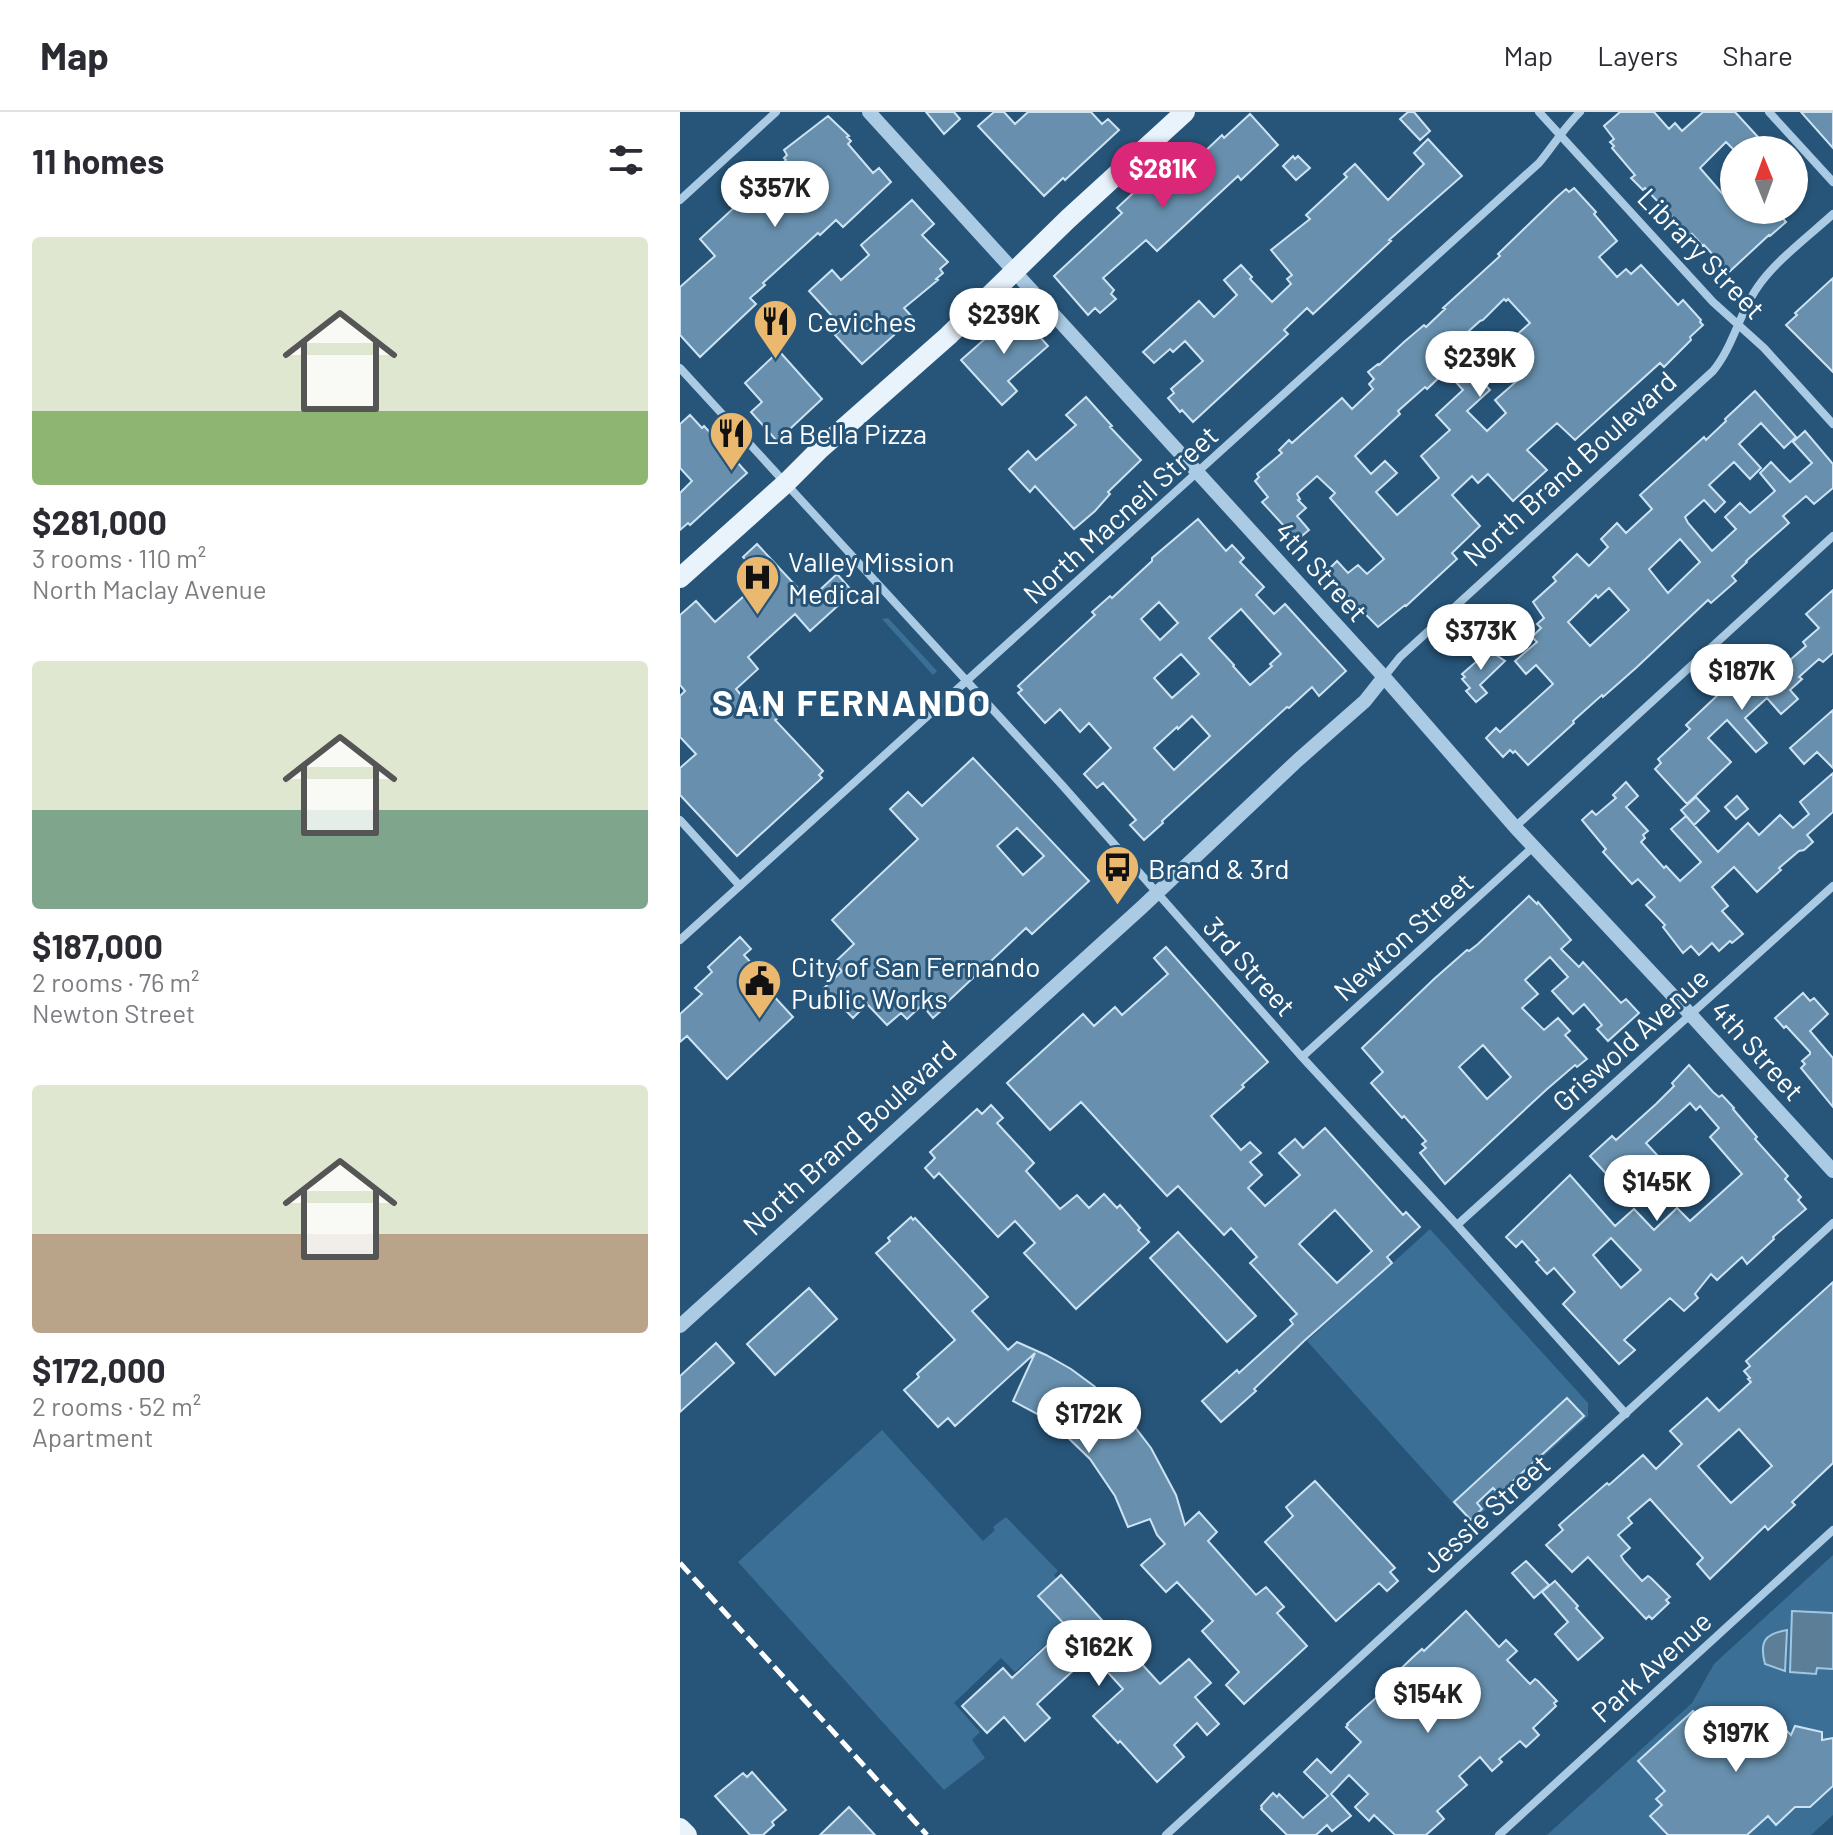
<!DOCTYPE html>
<html lang="en">
<head>
<meta charset="utf-8">
<style>
	:root { --surface:#fff; --page:#f2f2f3; --text:#2b2b33; --muted:#7c7c81; --line:#e1e1e2; --accent:#db2777 }
	body { margin:0; font-family:Barlow,sans-serif; background:var(--page); color:var(--text); height:100vh; display:flex; flex-direction:column; font-size:30px; white-space:nowrap }
	* { box-sizing:border-box; margin:0 }
	p { font-size:26px; color:var(--muted) }
	.icon { flex:none; width:44px; height:44px; fill:none; stroke:currentColor; stroke-width:2; stroke-linecap:round; stroke-linejoin:round }
	.map { position:relative; flex:1; overflow:hidden }
	.panel { display:flex; flex-direction:column; background:var(--surface); width:680px }
	.panel>* { flex:none }
	.needle { width:52px; rotate:359deg }
	.tools { position:absolute; left:1040px; top:24px; display:grid; gap:16px }
	.tools a { display:grid; place-items:center; width:88px; height:88px; border-radius:50%; background:var(--surface); box-shadow:0 2px 6px #0004; font-size:40px }
	.price { position:absolute; translate:-50% -68px; padding:0 18px; border-radius:28px; background:#fff; color:#222; font-size:26px; line-height:52px; filter:drop-shadow(0 2px 4px #0008) }
	.price::after { content:''; position:absolute; left:50%; top:48px; width:24px; height:18px; margin-left:-12px; background:inherit; clip-path:polygon(0 0,100% 0,50% 100%) }
	.price.on { background:var(--accent); color:#fff }
	ul { padding:0; list-style:none }
	li { display:grid; align-content:center; gap:16px; height:424px; padding:0 32px }
	li span { display:grid; place-items:center; height:248px; border-radius:8px; color:#555 }
	li>.icon { margin-inline-start:auto }
	span .icon { width:144px; height:144px; fill:#fffc; stroke-width:1 }
	li b { font-size:34px }
	h2 { display:flex; justify-content:space-between; align-items:center; height:96px; padding:0 32px; font-size:34px }
	header { display:flex; align-items:center; gap:48px; box-sizing:border-box; height:112px; padding:0 40px; background:var(--surface); border-bottom:2px solid var(--line) }
	header strong { font-size:38px }
	nav { display:flex; gap:44px; margin-inline-start:auto; font-size:28px }
	main { display:flex; flex:1; min-height:0 }
	.map>svg:first-child { display:block }
	.green { fill:#3b6f96 }
	.water { fill:#5c7e97; stroke:#9fc7e3; stroke-width:2 }
	.building { fill:#6890ae; stroke:#cce3f3; stroke-width:2; fill-rule:evenodd }
	.lines { fill:none; stroke-linecap:round; stroke-linejoin:round }
	.minor { stroke:#aacbe3; stroke-width:8 }
	.tertiary { stroke:#aacbe3; stroke-width:14 }
	.primary { stroke:#e9f3fc; stroke-width:20 }
	.rail { stroke:#fff; stroke-width:5; stroke-dasharray:14 6; stroke-linecap:butt }
	.labels { text-anchor:middle; dominant-baseline:central; stroke-width:6; stroke-linejoin:round; paint-order:stroke }
	.street-label { font-size:28px; fill:#fff; stroke:#275579 }
	.poi-label { font-size:28px; fill:#fff; stroke:#275579; text-anchor:start }
	.district-label { font-size:36px; font-weight:bold; letter-spacing:2px; fill:#fff; stroke:#275579 }
</style>
</head>
<body>
<header>
<strong>Map</strong>
<nav><a>Map</a><a>Layers</a><a>Share</a></nav>
</header>
<main>
<section class="panel">
<h2>11 homes<svg class="icon" aria-label="filters" viewBox="0 0 24 24"><path d="M4 7h16M4 17h16"/><circle cx="9" cy="7" r="2"/><circle cx="15" cy="17" r="2"/></svg></h2>
<ul>
<li><span style="background:linear-gradient(#dfe7d0 70%,#8fb573 0)"><svg class="icon" aria-label="home" viewBox="0 0 24 24"><path d="M3 11l9-7 9 7M6 9v11h12V9"/></svg></span><div><b>$281,000</b><p>3 rooms · 110 m²</p><p>North Maclay Avenue</p></div></li>
<li><span style="background:linear-gradient(#dfe7d0 60%,#7fa58c 0)"><svg class="icon" aria-label="home" viewBox="0 0 24 24"><path d="M3 11l9-7 9 7M6 9v11h12V9"/></svg></span><div><b>$187,000</b><p>2 rooms · 76 m²</p><p>Newton Street</p></div></li>
<li><span style="background:linear-gradient(#dfe7d0 60%,#b9a48a 0)"><svg class="icon" aria-label="home" viewBox="0 0 24 24"><path d="M3 11l9-7 9 7M6 9v11h12V9"/></svg></span><div><b>$172,000</b><p>2 rooms · 52 m²</p><p>Apartment</p></div></li>
</ul>
</section>
<div class="map">
<svg width="1153" height="1723" viewBox="0 0 1153 1723">
	<rect width="100%" height="100%" fill="#275579"/>
	<path class="green" d="M208 506 257 559 253 563 202 507Z
		M750 1117 908 1291V1304L791 1411 627 1229Z
		M202 1318 303 1429 315 1418 313 1415 326 1405 378 1459 374 1463 377 1467 358 1484 386 1514 335 1560 321 1546 274 1591 300 1620 292 1628 305 1646 264 1678 58 1450Z
		M1153 1443V1703L1131 1723H867L1012 1591 1034 1552Z"/>
	<path class="water" d="M1112 1499 1153 1501V1557L1137 1556 1136 1562 1110 1560Z
		M1107 1518 1105 1559 1085 1552C1079 1529 1085 1522 1107 1518Z"/>
	<path class="building" d="M246 0H274L280 7 264 22Z
		M314 0H324L335 12 348 0H411L422 12 428 7 439 18 385 68 383 66 364 84 298 14Z
		M728 0H734L750 19 740 28 720 7Z
		M940 0H974L989 17 995 11 1002 19 1023 0H1055L1078 25 1064 38H1054L1046 30 1020 56 1054 95V98H1095L1106 110 1090 124 1089 123 1049 160 1024 133 1023 134 1012 122 1010 124 965 76 963 78 951 66 955 63 932 36 934 34 930 30 934 27 924 14Z
		M1121 0H1153V36Z
		M570 2 598 33 561 68 558 64 477 139 466 128 423 166 434 178 431 182 436 187 420 201 415 196 408 203 374 164 442 101 437 96 479 57 483 61 511 36 519 45 542 23 544 26Z
		M148 4 169 24 167 25 171 29 168 32 193 61 199 56 211 70 163 115 156 108 140 123 138 121 83 171 85 173 70 186 76 192 20 245 0 223V175L35 144 20 127 106 48 104 46 107 43 104 38Z
		M748 27 782 64 709 128 711 129 633 202 627 196 604 218 608 222 513 310 502 298 500 300 488 286 494 281 491 277 523 249 505 229 493 240 490 237 474 251 463 240 519 189 534 205 557 183 544 168 561 153 572 165 570 167 592 190 611 172 607 167 612 163 591 138 630 107 626 103 667 65 664 62 675 52 708 88 744 52 734 41Z
		M613 44 615 47 618 44 630 56 616 68 603 54Z
		M894 76 916 100 914 102 937 129 919 145 937 165 946 157 951 162 961 153 998 193 1003 188 1021 208 1020 210 1023 213 1010 225 1011 228 984 255 980 251 895 328 877 311 847 338 867 358 833 389 808 362 798 371 792 364 772 383 800 414 772 441 777 447 726 494 725 493 698 515 645 461 657 449 668 461 678 453 687 462 704 447 650 386 655 381 637 364 617 382 620 387 618 388 626 396 617 404 629 418 617 428 582 390 588 385 575 369 579 365 577 362 602 341 599 338 609 328 612 331 662 286 672 297 693 277 689 272 694 267 688 260 698 252 699 253 724 230 744 213 746 215 765 197 763 196 820 144 818 142 877 85 886 77 889 80ZM824 187 826 189 828 187 850 211 823 235 846 261 815 288 826 301 807 319 787 299 810 278 773 237 782 229 780 227 800 209 803 208ZM766 259 783 278 756 303 770 318 741 344 759 366 717 403 696 380 717 361 705 349 691 362 675 344 720 302 718 299 745 275 747 277Z
		M232 88 254 112 242 123 268 150 260 157 263 161 256 167 258 168 224 196 233 206 182 252 155 223 163 216 129 179 152 158 161 168 189 143 181 133Z
		M1153 166V260L1106 213 1117 203 1115 201Z
		M332 203H340L368 234 328 269 337 279 322 293 281 248Z
		M99 239 142 287 97 329 71 300 82 290 65 271Z
		M1075 279 1116 325 1104 336 1081 311 1059 332 1081 356 1070 367 1054 350 1029 373 1045 390 1035 400 1024 388 1005 405 1008 411 1032 439 1056 417 1045 405 1060 391 1070 401 1095 379 1080 361 1091 350 1110 370 1132 351 1113 330 1125 319 1153 352V376L1134 392 1126 384 1103 404 1109 411 1066 449 1067 450 1052 464 1056 469 1031 491 1028 488 957 555 923 585 922 583 893 609 894 611 848 653 835 639 833 641 830 638 823 645 806 626 816 616 820 620 873 572 856 553 846 562 835 549 857 530 852 525 861 516 857 512 864 506 853 490 876 469 873 465 897 442 909 454 928 435 921 427 937 411 946 421 972 397 960 383 1024 325 1026 328 1046 309 1045 307ZM1000 427 1020 450 988 481 969 457ZM929 476 949 498 910 534 888 510 916 483 918 486Z
		M406 285 432 314 430 315 461 348 428 380 430 382 415 399 394 417 355 374 350 380 329 357 348 339 356 348 396 313 386 303Z
		M10 303 22 316 24 314 67 361 10 413 8 411 0 418V381L12 369 0 356V312Z
		M518 407 546 439 552 433 564 446 560 450 584 475 576 483 594 502 605 492 666 559 639 584 632 575 609 596 607 595 482 709 483 711 464 728 450 713 456 708 423 671 417 676 404 662 431 636 409 611 400 620 380 597 365 611 338 581 342 578 338 574 415 503 412 500 430 484 432 486 472 449V446ZM479 490 498 511 480 528 461 507ZM561 497 601 542 590 552 592 554 570 573 553 554 554 553 529 526ZM501 542 519 562 492 586 474 566ZM512 604 530 624 494 658 474 636 497 615 498 617Z
		M77 432 129 488 157 462 173 480 130 519 115 502 68 545 78 557 56 577 75 600 85 591 98 606 95 608 143 659 139 663 142 666 57 744 0 683V656L16 642 0 625V584L5 579 0 573V503L16 489 35 510 83 467 63 445Z
		M1153 478V541L1143 550 1139 547 1119 565 1122 567 1110 578 1118 587 1101 602 1087 586 1065 606 1087 631 1076 640 1047 608 1028 626 1051 650 1007 692 975 657 981 651 978 647 1010 617 1006 613 1059 563 1071 577 1087 563 1089 565 1094 562 1126 534 1123 530 1139 516 1126 502Z
		M798 535 807 537 825 549 800 573 807 581 796 590 786 579 790 576 782 567 785 565 782 562 797 549 791 542Z
		M1153 598V656L1137 640 1124 652 1110 636Z
		M293 646 409 769 352 822 346 816 262 895 263 897 253 906 242 893 227 907 221 901 207 913 187 892 173 906 144 876 162 859 154 851 174 832 152 808 238 727 210 697 228 680 242 694ZM337 716 364 744 343 763 317 734Z
		M1153 661V700L1127 723 1133 730 1124 738 1119 739 1099 756 1101 758 1077 780 1054 755 1032 775 1048 794 1042 799 1063 822 1052 831 1050 829 1039 839 1032 831 1019 843 1011 834 1003 841 983 815 985 813 966 793 975 785 958 767 952 772 923 740 926 737 902 708 912 699 916 703 936 686 933 683 946 670 958 684 946 695 968 719 963 723 965 726 961 730 984 756 986 754 1000 769 1021 750 991 717 1006 704 1038 740 1068 711 1079 723 1100 703 1113 716 1129 702 1120 690Z
		M1057 684 1068 697 1056 707 1045 695Z
		M1016 685 1029 699 1014 713 1001 698Z
		M849 784 857 792 858 790 891 828 881 837 899 855 903 850 941 891 946 887 959 901 928 929 917 917 922 913 904 892 893 902 872 879 888 865 870 845 845 868 858 882 842 896 864 918 878 906 890 919 885 923 907 947 897 955 895 953 866 978 765 1072 740 1041 746 1036 742 1032 746 1029 724 1004 722 1006 691 971 703 960 682 936 754 867 787 838 789 839 798 832ZM803 933 831 965 807 987 779 955Z
		M60 825 71 837 64 843 73 853 69 857 113 905 47 967 7 924 0 930V902L22 882 15 876 32 860 28 855Z
		M486 835 588 950 562 973 564 975 531 1004 561 1038 570 1030 581 1041 570 1050 582 1063 568 1076 585 1094 620 1063 599 1041 615 1027 623 1036 645 1016 723 1103 726 1100 740 1115 707 1145 712 1151 624 1229 574 1277 576 1279 541 1310 522 1289 557 1258 559 1261 613 1212 610 1208 617 1202 570 1151 577 1145 551 1116 544 1123 498 1074 487 1084 401 990 370 1018 327 971 403 902 414 914 435 895 442 903 488 862 474 846ZM655 1098 692 1139 657 1171 619 1132Z
		M1123 881 1130 889 1134 886 1148 902 1130 919 1153 946V995L1121 956 1125 952 1122 949 1130 942V940L1106 914 1104 916 1095 906Z
		M1009 953 1033 980 1039 985 1042 983 1054 996 1053 997 1077 1025 1075 1027 1108 1064 1105 1067 1121 1085 1118 1088 1126 1097 1093 1125 1094 1127 1067 1152 1062 1145 1037 1168 1031 1162 1015 1182 1018 1186 1004 1199 990 1186 944 1228 955 1238 939 1252 883 1192 895 1180 874 1156 867 1162 856 1150 859 1148 842 1129 836 1135 826 1125 890 1063 935 1114 954 1097 974 1118 997 1096 1010 1109 1062 1062 1030 1025 1039 1016 1020 994 1016 998 1010 991 966 1031 989 1056 952 1090 910 1044 932 1024 936 1028 976 992 994 974 992 971ZM931 1126 961 1158 941 1176 913 1143Z
		M311 993 323 1006 317 1011 354 1051 346 1059 380 1097 397 1083 409 1096 424 1082 437 1096 440 1093 460 1116 458 1118 469 1130 396 1197 344 1141 355 1131 335 1109 318 1125 259 1061 254 1066 245 1056 255 1046 250 1040 297 997 302 1002Z
		M231 1105 233 1108 235 1106 308 1185 292 1199 328 1238 337 1230 366 1243 391 1257 414 1274 434 1293 451 1310 471 1336 496 1383 505 1413 519 1400 537 1420 528 1429 576 1483 586 1475 604 1495 597 1501 627 1534 564 1592 546 1573 559 1560 522 1519 533 1509 497 1470 486 1480 461 1453 485 1432 477 1423 470 1407 448 1415 435 1384 410 1347 378 1316 363 1305 333 1289 355 1241 275 1314 268 1306 258 1315 224 1278 239 1265 237 1262 275 1228 196 1141 210 1129 208 1126Z
		M498 1120 576 1204 547 1230 470 1146Z
		M1153 1170V1351L1112 1390 1115 1393 1088 1418 1085 1414 1030 1467 1017 1452 1023 1446 970 1387 948 1406 952 1411 938 1423 950 1436 941 1444 944 1449 962 1469 968 1464 971 1466 990 1485 986 1488 989 1491 972 1507 969 1504 966 1507 908 1445 892 1460 866 1433 883 1418 879 1413 927 1371 929 1373 963 1343 976 1357 1002 1332 990 1319 1027 1286 1039 1299 1071 1270 1068 1267 1070 1266 1064 1259 1070 1254 1066 1249ZM1059 1317 1092 1354 1051 1391 1018 1354Z
		M129 1176 157 1207 95 1263 67 1232Z
		M36 1231 54 1251 0 1300V1264Z
		M887 1286 904 1304 819 1382 813 1376 797 1391 802 1397 791 1408 774 1390Z
		M635 1369 715 1456 710 1460 718 1469 707 1479 699 1471 656 1509 585 1430 613 1404 606 1395Z
		M846 1449 869 1473 854 1486 832 1461Z
		M381 1463 480 1572 509 1547 531 1571 515 1585 539 1612 527 1623 517 1611 494 1633 504 1645 477 1670 440 1629 438 1631 413 1604 443 1577 411 1542 357 1592 370 1606 345 1629 324 1605 307 1621 282 1594 323 1556 332 1566 387 1515 358 1484Z
		M875 1469 898 1494 896 1496 923 1526 898 1548 875 1522 888 1510 862 1480Z
		M786 1499 819 1535 826 1528 837 1539 827 1548 850 1572 855 1567 858 1569 877 1589 874 1591 876 1594 853 1616 859 1623 846 1635 840 1629 819 1647 822 1650 812 1659 800 1645 779 1664 787 1673 757 1699 764 1707 746 1723H715L694 1703 689 1709 675 1695 688 1682 669 1663 651 1682 671 1704 652 1719 647 1713 636 1723H607L581 1697 582 1696 581 1694 593 1681 597 1685 599 1682 623 1706 648 1684 624 1660 637 1647 651 1661 681 1630 666 1615 668 1613 667 1612 708 1575 705 1572 732 1546 742 1537 744 1539Z
		M1059 1598 1088 1600 1111 1623 1115 1614 1142 1620V1628L1153 1626V1674L1130 1695H1115L1096 1713 1088 1704 1067 1723H988L970 1704 982 1693 976 1687 985 1679 958 1649 1013 1599 1020 1607 1025 1603 1037 1616 1039 1614 1058 1635Z
		M72 1660 106 1698 92 1710 94 1713 83 1723H70L35 1684 63 1661 67 1665Z
		M169 1695 195 1723H140Z"/>
	<g class="lines">
		<path class="minor" d="M859 0 1033 190 1084 236 1153 312
			M1089 0 1153 70
			M0 88 96 0
			M0 256 382 673 622 945 777 1113 946 1302
			M704 565 720 545 1033 259C1053 235 1059 202 1077 176 1094 150 1129 124 1153 102
			M0 708 60 774
			M835 715 1153 424
			M0 828 859 51C873 34 884 16 900 0
			M622 945 853 735
			M777 1113 1153 774
			M486 1723 1153 1111
			M819 1723 1153 1418"/>
		<path class="tertiary" d="M189 0 704 565 835 715 1010 902 1153 1059
			M0 1214 461 796 618 648 685 589 704 565"/>
		<path class="primary" d="M0 466 106 371 140 337 268 224 388 107 505 0
			M0 1716 7 1723"/>
		<path class="rail" d="M0 1451 247 1723"/>
	</g>
	<defs>
		<symbol id="restaurant-pin" viewBox="-11 -11 22 30"><path d="M0 17L-7.5 6A9.5 9.5 0 1 1 7.5 6Z" fill="#ebb870" stroke="#275579"/><path d="M-5-6h1v4h1v-4h1v4h1v-4h1v5L-1.5 .5V6h-2V.5L-5-1ZM5-6V6H3V1.5H1.5Q1.5-4 5-6Z" fill="#111"/></symbol>
		<symbol id="hospital-pin" viewBox="-11 -11 22 30"><path d="M0 17L-7.5 6A9.5 9.5 0 1 1 7.5 6Z" fill="#ebb870" stroke="#275579"/><path d="M-5-5h3v3.5h4V-5h3V5h-3V1.5h-4V5h-3Z" fill="#111"/></symbol>
		<symbol id="bus-pin" viewBox="-11 -11 22 30"><path d="M0 17L-7.5 6A9.5 9.5 0 1 1 7.5 6Z" fill="#ebb870" stroke="#275579"/><path d="M-5-6H5V4H4V6H2V4H-2V6H-4V4H-5ZM-3.5-4V0h7V-4ZM-3.5 1.2v1.5H-2V1.2ZM2 1.2v1.5H3.5V1.2Z" fill="#111"/></symbol>
		<symbol id="civic-pin" viewBox="-11 -11 22 30"><path d="M0 17L-7.5 6A9.5 9.5 0 1 1 7.5 6Z" fill="#ebb870" stroke="#275579"/><path d="M-.6-6.5H3V-4.5H.6V-3L4-1V1h2V6H-6V1h2V-1L-.6-3ZM-1.2 2.5V6h2.4V2.5Z" fill="#111"/></symbol>
	</defs>
	<g fill-rule="evenodd">
		<use href="#restaurant-pin" x="70" y="184" width="51" height="69"/>
		<use href="#restaurant-pin" x="26" y="296" width="51" height="69"/>
		<use href="#hospital-pin" x="52" y="440" width="51" height="69"/>
		<use href="#bus-pin" x="412" y="730" width="51" height="69"/>
		<use href="#civic-pin" x="54" y="844" width="51" height="69"/>
	</g>
	<g class="labels">
		<g class="street-label">
			<text transform="translate(1022 141) rotate(46)">Library Street</text>
			<text transform="translate(889 356) rotate(-42)">North Brand Boulevard</text>
			<text transform="translate(440 402) rotate(-42)">North Macneil Street</text>
			<text transform="translate(642 459) rotate(48)">4th Street</text>
			<text transform="translate(723 824) rotate(-42)">Newton Street</text>
			<text transform="translate(570 854) rotate(48)">3rd Street</text>
			<text transform="translate(950 927) rotate(-42)">Griswold Avenue</text>
			<text transform="translate(1078 938) rotate(48)">4th Street</text>
			<text transform="translate(169 1025) rotate(-42)">North Brand Boulevard</text>
			<text transform="translate(805 1401) rotate(-42)">Jessie Street</text>
			<text transform="translate(971 1554) rotate(-42)">Park Avenue</text>
		</g>
		<g class="poi-label">
			<text x="127" y="209">Ceviches</text>
			<text x="83" y="321">La Bella Pizza</text>
			<text x="108" y="449">Valley Mission<tspan x="108" dy="32">Medical</tspan></text>
			<text x="468" y="756">Brand &amp; 3rd</text>
			<text x="111" y="854">City of San Fernando<tspan x="111" dy="32">Public Works</tspan></text>
		</g>
		<g class="district-label">
			<text x="172" y="589">SAN FERNANDO</text>
		</g>
	</g>
</svg>
<div class="tools">
<a><svg class="needle" viewBox="-14 -14 28 28"><path d="M0-13l5 13h-10z" fill="#e53935"/><path d="M0 13l5-13h-10z" fill="#7c7c81"/></svg></a>
</div>
<b class="price on" style="left:483px;top:98px">$281K</b>
<b class="price" style="left:95px;top:117px">$357K</b>
<b class="price" style="left:324px;top:244px">$239K</b>
<b class="price" style="left:800px;top:287px">$239K</b>
<b class="price" style="left:801px;top:560px">$373K</b>
<b class="price" style="left:1062px;top:600px">$187K</b>
<b class="price" style="left:977px;top:1111px">$145K</b>
<b class="price" style="left:409px;top:1343px">$172K</b>
<b class="price" style="left:419px;top:1576px">$162K</b>
<b class="price" style="left:748px;top:1623px">$154K</b>
<b class="price" style="left:1056px;top:1662px">$197K</b>
</div>
</main>
</body>
</html>
